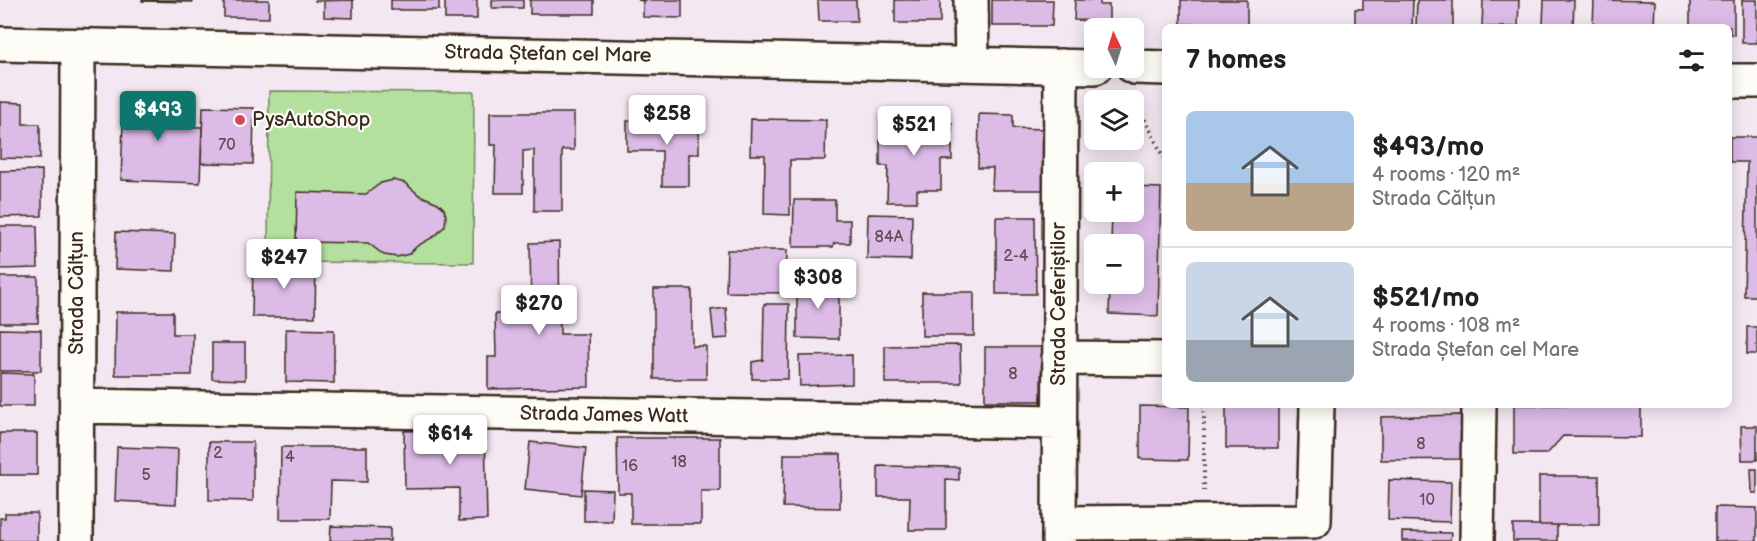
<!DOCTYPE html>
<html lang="en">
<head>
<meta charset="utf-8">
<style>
	:root { --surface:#fff; --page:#f6f6f6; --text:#202124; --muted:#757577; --line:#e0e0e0; --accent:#0f766e }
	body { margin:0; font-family:"Balsamiq Sans",sans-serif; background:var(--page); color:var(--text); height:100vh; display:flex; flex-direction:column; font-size:22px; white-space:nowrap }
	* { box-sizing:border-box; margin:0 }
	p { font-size:20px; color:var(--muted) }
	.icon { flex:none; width:33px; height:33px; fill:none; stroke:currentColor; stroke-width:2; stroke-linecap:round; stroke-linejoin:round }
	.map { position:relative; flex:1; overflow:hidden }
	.sheet { position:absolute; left:1162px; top:24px; width:570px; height:384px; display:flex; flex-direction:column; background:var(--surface); border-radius:9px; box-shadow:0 3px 15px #0003 }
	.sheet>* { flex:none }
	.needle { width:39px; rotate:356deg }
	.tools { position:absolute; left:1084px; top:18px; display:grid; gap:12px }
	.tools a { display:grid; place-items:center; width:60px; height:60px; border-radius:9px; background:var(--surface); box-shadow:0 3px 15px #0003; font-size:30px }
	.price { position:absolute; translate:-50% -51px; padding:0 14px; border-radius:6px; background:#fff; color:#222; font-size:20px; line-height:39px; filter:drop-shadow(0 2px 3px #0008) }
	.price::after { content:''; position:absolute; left:50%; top:36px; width:18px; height:14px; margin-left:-9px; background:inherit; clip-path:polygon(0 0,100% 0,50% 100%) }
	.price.active { background:var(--accent); color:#fff }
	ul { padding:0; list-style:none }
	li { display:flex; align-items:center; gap:18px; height:150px; padding:0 24px }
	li+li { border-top:2px solid var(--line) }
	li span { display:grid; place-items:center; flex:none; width:168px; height:120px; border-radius:9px; color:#555 }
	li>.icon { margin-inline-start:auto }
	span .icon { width:72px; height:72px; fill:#fffc; stroke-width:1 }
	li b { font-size:26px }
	h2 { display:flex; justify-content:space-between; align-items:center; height:72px; padding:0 24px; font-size:26px }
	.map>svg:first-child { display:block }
	.green { fill:#b3e09e; stroke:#77855e; stroke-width:1.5 }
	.building { fill:#dcbbe7; stroke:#3b2a1e; stroke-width:1.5 }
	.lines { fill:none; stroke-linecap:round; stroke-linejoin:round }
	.minor-casing { stroke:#3b2a1e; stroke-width:38 }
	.major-casing { stroke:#3b2a1e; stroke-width:38 }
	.path { stroke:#3b2a1e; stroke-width:4; stroke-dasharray:1.5 4.5; stroke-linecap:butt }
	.minor { stroke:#fdfcf7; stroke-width:33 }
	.major { stroke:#fdfcf7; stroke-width:33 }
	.poi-dot { fill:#d1495b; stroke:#fdfcf7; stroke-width:2 }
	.labels { text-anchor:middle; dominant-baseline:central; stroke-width:4.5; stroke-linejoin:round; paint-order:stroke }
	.number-label { font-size:16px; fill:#634e50 }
	.street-label { font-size:20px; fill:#3b2a1e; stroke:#fdfcf7 }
	.poi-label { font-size:20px; fill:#3b2a1e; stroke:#fdfcf7; text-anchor:start }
</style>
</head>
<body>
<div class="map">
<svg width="1757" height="541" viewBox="0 0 1757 541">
	<rect width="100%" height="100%" fill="#f3e8f2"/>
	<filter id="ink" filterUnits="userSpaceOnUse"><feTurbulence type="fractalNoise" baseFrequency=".0167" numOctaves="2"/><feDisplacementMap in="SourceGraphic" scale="12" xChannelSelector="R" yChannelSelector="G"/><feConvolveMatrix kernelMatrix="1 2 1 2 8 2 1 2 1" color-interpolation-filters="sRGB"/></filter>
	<g filter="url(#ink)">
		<path class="green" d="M269 91 474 92 473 263 268 262Z"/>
		<path class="building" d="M142 0H193V2L142 1Z
			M224 0H269V18L224 17Z
			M353 0V18L324 17V1H314Z
			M391 0H439V10H391Z
			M445 0H477V19H445Z
			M492 0H523V8H492Z
			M530 0H594V14H530Z
			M638 0H682V18L643 17V1Z
			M818 0H856L857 21H819Z
			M895 0H940V23H895Z
			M992 0H1053L1052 26H992Z
			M1075 0H1100V5H1109V21L1074 20Z
			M1181 0H1247V25L1181 24Z
			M1363 0H1413L1412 27H1355V9H1363Z
			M1417 0H1453V27H1416Z
			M1483 0H1519L1518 27H1482Z
			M1544 0H1574L1573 27H1549V25L1543 24Z
			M1594 0 1655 1 1654 27H1593Z
			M1690 0H1734V35L1730 34V27H1690Z
			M1742 0H1757V43H1742Z
			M124 94 174 96 173 126 202 127 200 183 121 180Z
			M0 102 23 103V124H40V159L0 158Z
			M203 107 254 108 253 164 201 163Z
			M490 113H574V150H562V211H534V150L523 151V193H495L496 145H490Z
			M979 114 1013 115V128L1044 129 1043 190H992L993 168H978Z
			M751 119 826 120 825 160H790V215L764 214 765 155H750Z
			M627 121H699V154H689V186H662V151H627Z
			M880 122 952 123V160H941V190H917V202H887L888 166H880Z
			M1730 137H1757V296H1744L1747 162H1730Z
			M42 170V216L0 217V171Z
			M393 180 405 183 419 195 438 203 444 209 446 216 445 226 435 236 417 246 409 254 397 257 384 255 368 243 296 242 297 192 366 194 381 183Z
			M1134 187 1161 188 1158 316 1109 314 1110 284H1134V244H1111L1112 212H1134Z
			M794 200H835V220H850V243H834L833 247H793Z
			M868 214 912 215 911 260 867 259Z
			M996 217H1035L1036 294H996Z
			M0 226H37L38 268 0 269Z
			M116 232 175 234 174 271 115 269Z
			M559 242 560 334H588L589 387 488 389V357H496L495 314 531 313 530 243Z
			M727 250H787L786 293 726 292Z
			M253 262H316L315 317H252Z
			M0 277H38V323H0Z
			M797 281H839V339L797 338Z
			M654 289H692V346H706V379H654Z
			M922 292H974V336H922Z
			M764 304H789L788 379H752V362L763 360Z
			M726 308 728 338 714 339 711 310Z
			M116 312H173V334H193L192 375H115Z
			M1747 327H1757V354H1747Z
			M0 329 41 330V371H0Z
			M286 329 334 330V383L286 382Z
			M212 343H245V380L212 379Z
			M960 345 961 383H885V346Z
			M985 347H1042L1041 401H985Z
			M852 355V384L800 386 799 356Z
			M0 373 34 374V406H0Z
			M1226 405H1278V448H1226Z
			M1514 405H1641V437L1563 436 1547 454H1514Z
			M1140 406 1189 407 1188 460 1140 459Z
			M1461 415V459L1381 460V417Z
			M1741 426H1757V460H1742Z
			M485 429 487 520 459 521V488L405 489 404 431Z
			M0 433H37V475H0Z
			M617 438H720V491H701V524H631V493H618Z
			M209 442H253V501L209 500Z
			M530 442 586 448 581 495 525 489Z
			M117 447 178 449 176 504 115 501Z
			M281 447H367V482L331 481 330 519H280Z
			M784 454H841L840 508 783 507Z
			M878 466 959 467V480L946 479V530H909L910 497H878Z
			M1751 469H1757V493H1752Z
			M1539 476H1599V525H1539Z
			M1389 480 1451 482 1450 522 1388 520Z
			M584 489 613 490 612 521H584Z
			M1715 507 1757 508V541H1715Z
			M5 513H37V541H0V518H5Z
			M1513 525H1557V541H1513Z
			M331 526 390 528V541H330Z
			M1402 532 1451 533 1450 541H1402Z"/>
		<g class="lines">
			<defs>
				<path id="minor" d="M971 0 972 64
					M1059 358 1166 359
					M77 406 1059 422
					M1059 523 1314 521 1317 405
					M76 541 78 46
					M1059 541 1061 66
					M1477 541 1479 405"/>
				<path id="major" d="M0 44 1095 67
					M1134 67 1166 68
					M1730 81H1757"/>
			</defs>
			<use href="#minor" class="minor-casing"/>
			<use href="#major" class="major-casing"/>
			<path class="path" d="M1134 98 1166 162
				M1204 491V405"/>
			<use href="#minor" class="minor"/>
			<use href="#major" class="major"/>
		</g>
	</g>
	<circle class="poi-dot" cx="240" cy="120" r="6"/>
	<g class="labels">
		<g class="number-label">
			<text x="227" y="145">70</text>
			<text x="889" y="237">84A</text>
			<text x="1016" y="256">2-4</text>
			<text x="1013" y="374">8</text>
			<text x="1421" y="444">8</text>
			<text x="218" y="453">2</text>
			<text x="290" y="457">4</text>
			<text x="679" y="462">18</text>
			<text x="630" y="466">16</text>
			<text x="146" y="475">5</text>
			<text x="1427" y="500">10</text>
		</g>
		<g class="street-label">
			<text transform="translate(548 54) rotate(1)">Strada Ștefan cel Mare</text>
			<text transform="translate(77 293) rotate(-90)">Strada Călțun</text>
			<text transform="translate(1059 304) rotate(-90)">Strada Ceferiștilor</text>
			<text transform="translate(604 415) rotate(1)">Strada James Watt</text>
		</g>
		<g class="poi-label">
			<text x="252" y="120">PysAutoShop</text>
		</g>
	</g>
</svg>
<div class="tools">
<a><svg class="needle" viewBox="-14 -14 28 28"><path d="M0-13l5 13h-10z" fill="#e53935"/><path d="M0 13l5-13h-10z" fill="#757577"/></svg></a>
<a><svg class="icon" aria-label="layers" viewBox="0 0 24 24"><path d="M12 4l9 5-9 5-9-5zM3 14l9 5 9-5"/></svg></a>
<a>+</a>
<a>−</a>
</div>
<b class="price active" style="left:158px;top:142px">$493</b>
<b class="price" style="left:667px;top:146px">$258</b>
<b class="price" style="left:914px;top:157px">$521</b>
<b class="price" style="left:284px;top:290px">$247</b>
<b class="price" style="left:818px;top:310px">$308</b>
<b class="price" style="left:539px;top:336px">$270</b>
<b class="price" style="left:450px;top:466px">$614</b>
<section class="sheet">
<h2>7 homes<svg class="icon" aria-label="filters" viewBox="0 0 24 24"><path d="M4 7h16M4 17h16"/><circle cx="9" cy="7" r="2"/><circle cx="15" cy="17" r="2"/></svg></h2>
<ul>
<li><span style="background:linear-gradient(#a9c7e8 60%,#b9a48a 0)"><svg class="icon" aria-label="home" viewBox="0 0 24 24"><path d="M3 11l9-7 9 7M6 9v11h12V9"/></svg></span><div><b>$493/mo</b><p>4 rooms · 120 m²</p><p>Strada Călțun</p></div></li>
<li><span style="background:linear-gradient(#c9d6e8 65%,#9aa5b1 0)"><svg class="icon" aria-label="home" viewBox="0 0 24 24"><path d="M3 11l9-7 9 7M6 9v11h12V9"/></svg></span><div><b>$521/mo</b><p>4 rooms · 108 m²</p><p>Strada Ștefan cel Mare</p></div></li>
</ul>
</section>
</div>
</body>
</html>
